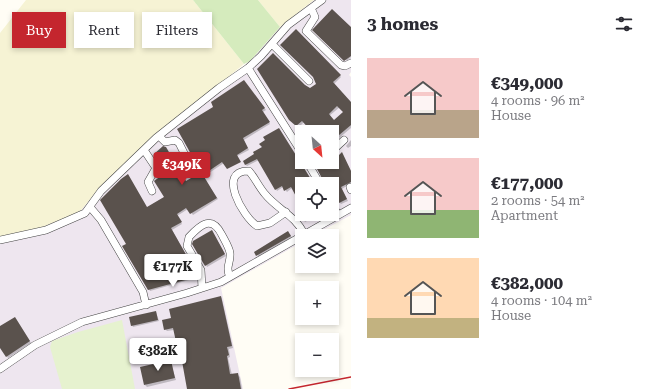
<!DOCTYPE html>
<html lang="en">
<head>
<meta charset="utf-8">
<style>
	:root { --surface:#fff; --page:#f7f7f7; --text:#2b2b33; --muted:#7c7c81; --accent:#c4262e }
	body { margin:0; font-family:"Roboto Serif",serif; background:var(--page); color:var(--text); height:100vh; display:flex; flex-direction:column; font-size:15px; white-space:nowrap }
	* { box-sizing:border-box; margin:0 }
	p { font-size:13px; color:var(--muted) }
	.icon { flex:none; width:22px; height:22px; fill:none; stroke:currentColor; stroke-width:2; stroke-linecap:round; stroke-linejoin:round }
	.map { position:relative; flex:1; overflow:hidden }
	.drawer { display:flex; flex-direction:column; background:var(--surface); width:300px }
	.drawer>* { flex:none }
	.hud { position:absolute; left:12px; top:12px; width:279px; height:36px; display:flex; gap:8px }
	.needle { width:26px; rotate:153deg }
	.tools { position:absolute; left:295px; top:125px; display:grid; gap:8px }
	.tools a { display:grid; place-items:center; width:44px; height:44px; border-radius:0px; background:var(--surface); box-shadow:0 2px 6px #0003; font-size:20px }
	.price { position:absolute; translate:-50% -34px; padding:0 9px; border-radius:4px; background:#fff; color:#222; font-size:13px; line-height:26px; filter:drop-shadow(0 1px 2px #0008) }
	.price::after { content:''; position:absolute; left:50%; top:24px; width:12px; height:9px; margin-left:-6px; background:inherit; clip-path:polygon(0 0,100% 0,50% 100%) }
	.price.selected { background:var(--accent); color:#fff }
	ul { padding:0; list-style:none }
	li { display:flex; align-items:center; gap:12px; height:100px; padding:0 16px }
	li span { display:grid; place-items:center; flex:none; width:112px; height:80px; border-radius:0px; color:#555 }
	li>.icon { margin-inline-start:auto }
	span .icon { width:48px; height:48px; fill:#fffc; stroke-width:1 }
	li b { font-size:17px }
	h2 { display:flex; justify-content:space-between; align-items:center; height:48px; padding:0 16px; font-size:17px }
	.tag { padding:0 14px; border-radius:0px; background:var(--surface); box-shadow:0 2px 6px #0003; font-size:14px; line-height:36px }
	.tag.selected { background:var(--accent); color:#fff }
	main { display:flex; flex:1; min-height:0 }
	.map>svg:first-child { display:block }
	.industrial { fill:#eee6ef; fill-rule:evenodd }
	.farmland { fill:#f6f3d4 }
	.green { fill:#d5ebbd }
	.pitch { fill:#e6f2cf }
	.shadow { fill:#0003; fill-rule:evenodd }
	.building { fill:#5a524d; fill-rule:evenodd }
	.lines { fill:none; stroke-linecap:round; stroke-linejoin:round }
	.minor-casing { stroke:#444; stroke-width:8 }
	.minor { stroke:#fff; stroke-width:7 }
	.rail { stroke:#c4262e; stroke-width:1.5 }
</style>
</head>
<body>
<main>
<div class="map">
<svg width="351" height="389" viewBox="0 0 351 389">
	<rect width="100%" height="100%" fill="#fffdf5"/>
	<path class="industrial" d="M314 0H351V72L349 75 351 77V215L312 236H302V242L221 288 243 389H0V237L86 205 98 189 158 134 250 61 280 27ZM302 132H332V162H302ZM302 184H332V214H302Z"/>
	<path class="farmland" d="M26 0H193L244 64 158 134 98 189 79 213 37 229 0 237V33Z
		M258 0H314L280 27Z"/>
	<path class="green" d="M193 0H258L280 27 250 61 244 64Z"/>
	<path class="pitch" d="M122 320 135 389H62L50 347 52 341 78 332Z"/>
	<path class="shadow" d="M351 29V57L347 61 314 30Z
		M296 30 341 77 334 84 351 103V128L332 144V132L326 128 321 132H313L304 122 299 127 290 119 305 85 310 89 317 84ZM340 107 344 112 334 121 329 116Z
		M245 83 266 110 263 112 270 124 244 140 249 150 224 163 203 177 218 199 193 215 188 209 177 216 182 224 172 230 189 260 181 265 189 280 150 291 127 244 147 208 202 173 215 107Z
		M351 140V146L348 148 346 146Z
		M342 154 351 171V183L342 189 348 201 341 204 332 191V184H328L319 170Z
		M256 155 313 184H302V214H320L305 222 296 207 301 204 292 188 287 192 283 187 277 191 259 160 247 166 246 165 244 161Z
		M213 233 226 256 207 267 206 265Z
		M290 234 292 238 259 257 256 253Z
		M221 297 222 299 233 348 229 349 230 357 228 358 232 375 237 374 240 377 242 389H189L174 330 167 331 165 329 172 319Z
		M156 312 159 321 133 327 132 325Z
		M16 319 31 343 8 358 0 346V327Z
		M170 361 176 380 147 387 145 385Z"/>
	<path class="building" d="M332 9 351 27V56L344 61 312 30Z
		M296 29 341 75 333 82 351 102V125L332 141V132H329L324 127 318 132H312L302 121 296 126 289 120 257 69 273 53 305 85 310 88 316 84 313 77 280 45ZM337 106 343 112 334 120 329 114Z
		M244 80 265 108 262 110 270 122 243 138 248 148 237 155 241 162 227 169 222 162 203 175 217 198 190 214 186 208 177 214 182 222 171 228 188 258 180 263 189 279 148 290 122 246 126 244 100 200 121 179 128 174 147 207 164 197 154 181 165 173 154 154 163 146 166 147 186 181 201 172 177 129 213 107 211 102Z
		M279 128 314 184H302V214H316L303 221 295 207 300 204 291 187 284 191 282 186 275 190 257 159 245 165 243 161 254 154 253 152 262 147 259 144 265 140 263 137Z
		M342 152 351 171V182L341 187 347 199 339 203 332 191V184H325L317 169 332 162Z
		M212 230 225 254 205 266 192 244 193 241Z
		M288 231 291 236 256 256 254 252Z
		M221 296 232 346 227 347 229 355 227 356 230 374 238 373 241 389H187L180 350 178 351 173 328 164 330 162 320 171 318 169 309Z
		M156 311 158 320 131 326 129 317Z
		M15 317 30 341 6 357 0 348V326Z
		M171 360 175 378 144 385 140 367Z"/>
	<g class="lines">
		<defs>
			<path id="minor" d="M311 8 315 17 306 31 341 65 345 66 351 63
				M272 44 309 81
				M248 68 302 153
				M159 136 165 142 175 140 179 143 184 153
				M144 150 156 168 148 182 152 191
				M332 151 344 140
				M307 162 320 184
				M310 167 318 162
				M350 187 351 190
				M332 204 338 215
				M90 207 101 220 143 292 146 305
				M286 212 270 223 257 226C243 217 216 170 249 171 255 178 259 187 265 194 277 209 296 216 304 234
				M0 240 46 230 85 213 101 191 156 138 219 88 248 68 261 56 288 25 322 0
				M202 288 201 270 187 246 189 237C201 224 212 215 222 235 225 241 229 247 230 253 231 263 225 266 230 277
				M0 369 35 345 82 322 187 293 221 282 351 208"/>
		</defs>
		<use href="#minor" class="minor-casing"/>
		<use href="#minor" class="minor"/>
		<path class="rail" d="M289 389 351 377"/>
	</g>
</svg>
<div class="tools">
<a><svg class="needle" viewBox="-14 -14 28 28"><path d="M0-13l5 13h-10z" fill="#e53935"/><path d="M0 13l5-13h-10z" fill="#7c7c81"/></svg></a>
<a><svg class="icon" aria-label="locate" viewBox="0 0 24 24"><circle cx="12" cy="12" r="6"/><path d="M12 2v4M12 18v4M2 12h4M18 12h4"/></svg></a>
<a><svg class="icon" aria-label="layers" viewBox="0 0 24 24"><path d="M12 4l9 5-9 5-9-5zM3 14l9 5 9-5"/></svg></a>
<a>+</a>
<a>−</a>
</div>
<b class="price selected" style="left:182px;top:186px">€349K</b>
<b class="price" style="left:173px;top:288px">€177K</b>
<b class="price" style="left:158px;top:372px">€382K</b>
<div class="hud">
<a class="tag selected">Buy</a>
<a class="tag">Rent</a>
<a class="tag">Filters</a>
</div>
</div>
<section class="drawer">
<h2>3 homes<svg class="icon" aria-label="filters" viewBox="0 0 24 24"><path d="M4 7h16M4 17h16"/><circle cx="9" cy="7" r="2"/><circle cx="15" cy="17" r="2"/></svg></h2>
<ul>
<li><span style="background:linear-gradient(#f6c9c9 65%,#b9a48a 0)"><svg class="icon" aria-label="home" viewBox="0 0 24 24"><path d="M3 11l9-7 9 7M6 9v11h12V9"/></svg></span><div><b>€349,000</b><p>4 rooms · 96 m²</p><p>House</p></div></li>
<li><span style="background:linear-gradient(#f6c9c9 65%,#8fb573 0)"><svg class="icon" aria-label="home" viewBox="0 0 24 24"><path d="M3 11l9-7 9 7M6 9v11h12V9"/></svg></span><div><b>€177,000</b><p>2 rooms · 54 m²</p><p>Apartment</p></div></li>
<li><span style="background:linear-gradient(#ffd9b3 75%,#c2b280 0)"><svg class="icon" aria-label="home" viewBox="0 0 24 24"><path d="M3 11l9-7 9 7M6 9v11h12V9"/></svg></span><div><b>€382,000</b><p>4 rooms · 104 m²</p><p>House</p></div></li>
</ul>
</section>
</main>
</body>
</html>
